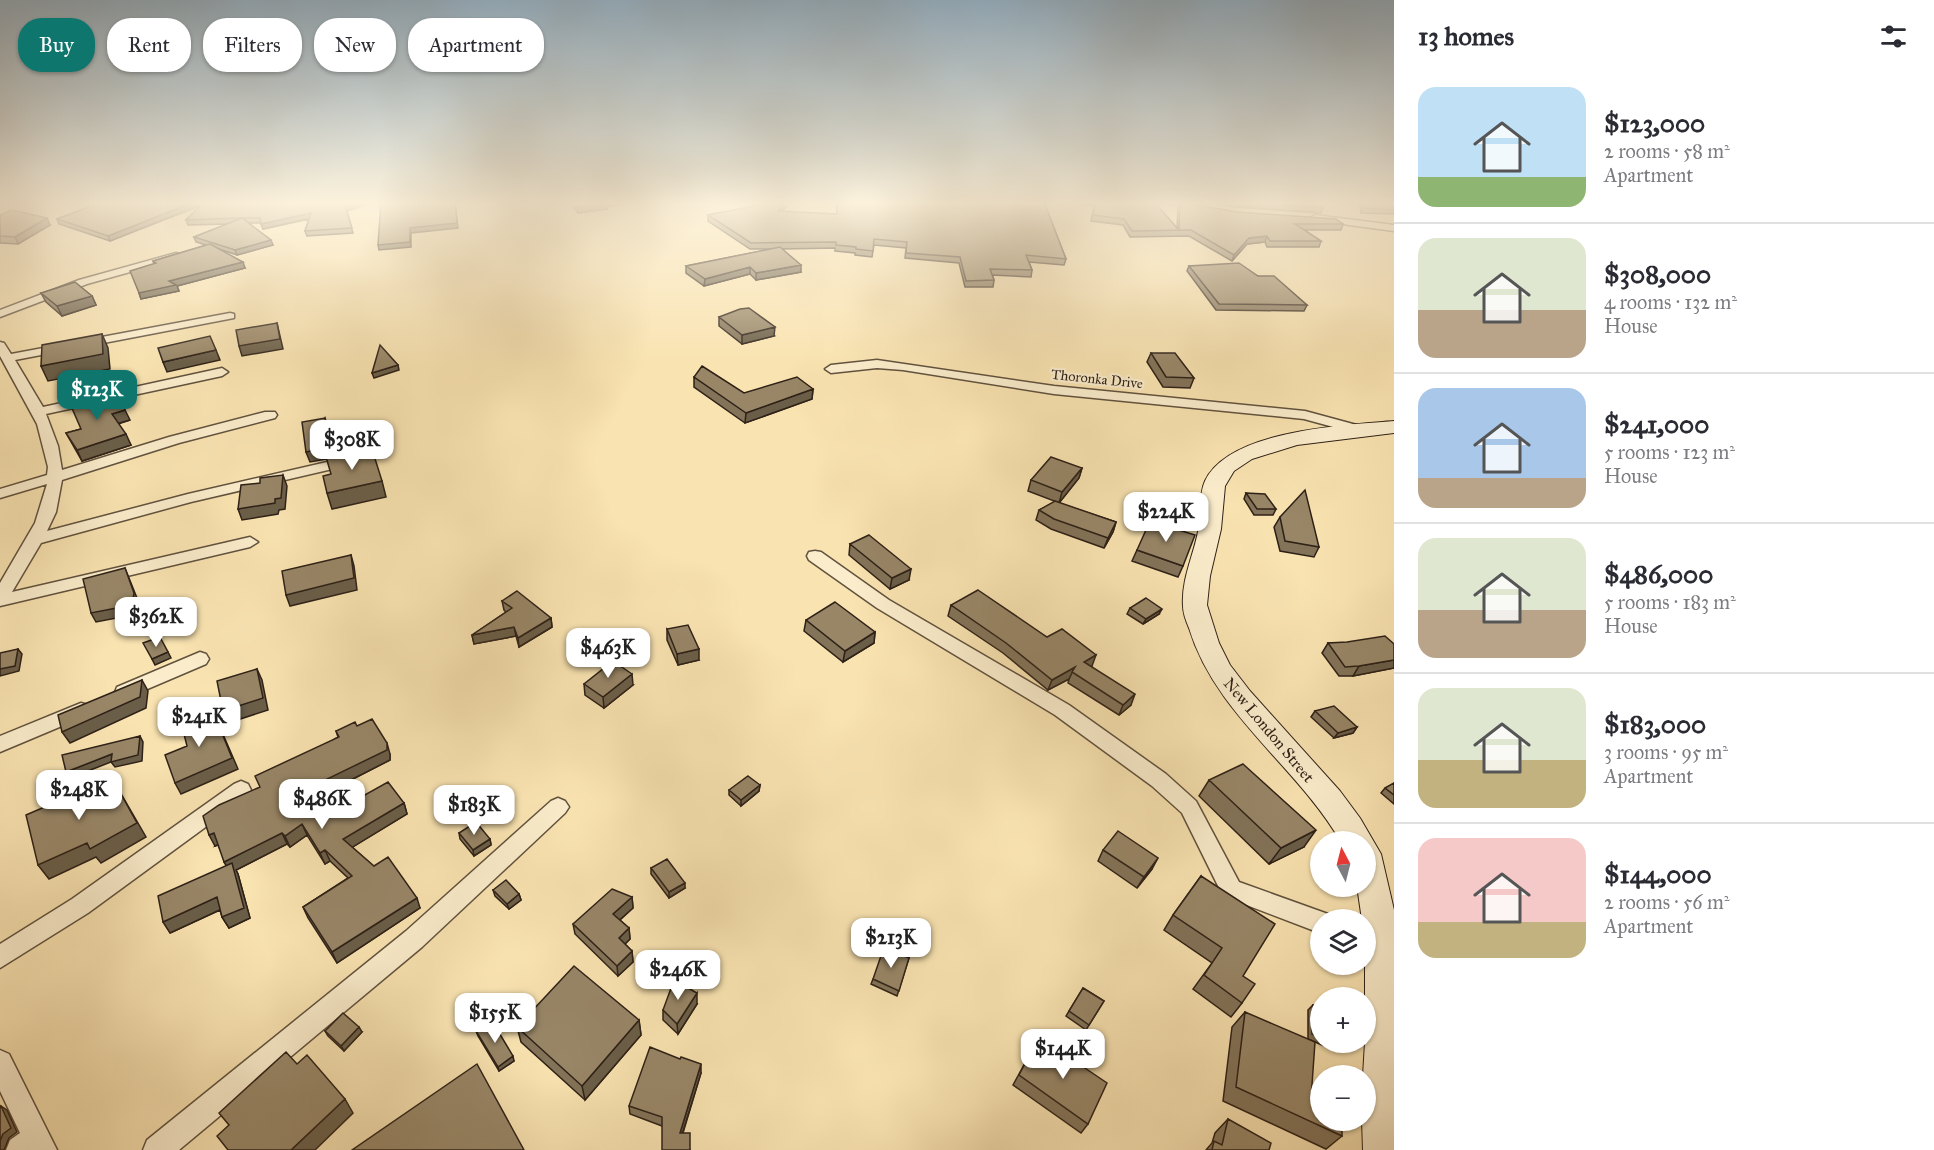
<!DOCTYPE html>
<html lang="en">
<head>
<meta charset="utf-8">
<style>
	:root { --surface:#fff; --page:#f2f2f3; --text:#2b2b33; --muted:#7c7c81; --line:#e1e1e2; --accent:#0f766e }
	body { margin:0; font-family:"IM FELL Great Primer",serif; background:var(--page); color:var(--text); height:100vh; display:flex; flex-direction:column; font-size:22px; white-space:nowrap }
	* { box-sizing:border-box; margin:0 }
	p { font-size:20px; color:var(--muted) }
	.icon { flex:none; width:33px; height:33px; fill:none; stroke:currentColor; stroke-width:2; stroke-linecap:round; stroke-linejoin:round }
	.map { position:relative; flex:1; overflow:hidden }
	.details { display:flex; flex-direction:column; background:var(--surface); width:540px }
	.details>* { flex:none }
	.guide { position:absolute; left:18px; top:18px; width:570px; height:54px; display:flex; gap:12px }
	.needle { width:39px; rotate:353deg }
	.fabs { position:absolute; left:1310px; top:831px; display:grid; gap:12px }
	.fabs a { display:grid; place-items:center; width:66px; height:66px; border-radius:50%; background:var(--surface); box-shadow:0 2px 4px #0004; font-size:30px }
	.price { position:absolute; translate:-50% -51px; padding:0 14px; border-radius:12px; background:#fff; color:#222; font-size:20px; line-height:39px; filter:drop-shadow(0 2px 3px #0008) }
	.price::after { content:''; position:absolute; left:50%; top:36px; width:18px; height:14px; margin-left:-9px; background:inherit; clip-path:polygon(0 0,100% 0,50% 100%) }
	.price.selected { background:var(--accent); color:#fff }
	ul { padding:0; list-style:none }
	li { display:flex; align-items:center; gap:18px; height:150px; padding:0 24px }
	li+li { border-top:2px solid var(--line) }
	li span { display:grid; place-items:center; flex:none; width:168px; height:120px; border-radius:18px; color:#555 }
	li>.icon { margin-inline-start:auto }
	span .icon { width:72px; height:72px; fill:#fffc; stroke-width:1 }
	li b { font-size:26px }
	h2 { display:flex; justify-content:space-between; align-items:center; height:72px; padding:0 24px; font-size:26px }
	.pill { padding:0 21px; border-radius:24px; background:var(--surface); box-shadow:0 2px 4px #0004; font-size:21px; line-height:54px }
	.pill.selected { background:var(--accent); color:#fff }
	main { display:flex; flex:1; min-height:0 }
	.map>svg:first-child { display:block }
	.lines { fill:none; stroke-linecap:round; stroke-linejoin:round }
	.street-casing { stroke:#61523e; stroke-width:3 }
	.secondary-casing { stroke:#2e2117; stroke-width:2 }
	.street { fill:#fbedcc; fill-rule:evenodd }
	.secondary { fill:#fbedcc; fill-rule:evenodd }
	.wall { fill:#837359; stroke:#2e2117; stroke-width:1.5 }
	.shaded-wall { fill:#6a5e48; stroke:#2e2117; stroke-width:1.5 }
	.building { fill:#988667; stroke:#2e2117; stroke-width:1.5 }
	.labels { text-anchor:middle; dominant-baseline:central; stroke-width:4.5; stroke-linejoin:round; paint-order:stroke }
	.far-street-label { font-size:14px; fill:#2e2117; stroke:#fbedcc }
	.street-label { font-size:16px; fill:#2e2117; stroke:#fbedcc }
</style>
</head>
<body>
<main>
<div class="map">
<svg width="1394" height="1150" viewBox="0 0 1394 1150">
	<rect width="100%" height="100%" fill="#f9e3b1"/>
	<filter id="stains"><feTurbulence type="fractalNoise" baseFrequency=".00333" numOctaves="4"/><feColorMatrix values="0 0 0 0 .2 0 0 0 0 .09 0 0 0 0 .02 0 0 0 .5 -.17"/></filter>
	<radialGradient id="worn" r=".72"><stop offset=".6" stop-color="#630" stop-opacity="0"/><stop offset="1" stop-color="#630" stop-opacity=".3"/></radialGradient>
	<g class="lines">
		<defs>
			<path id="street" d="M1161 202H1187L1205 207 1200 210Z
				M1315 215 1394 225V231L1312 220 1310 218Z
				M176 253 180 254V258L87 284 0 317V310L79 280Z
				M230 313 234 314V318L15 360 43 407 222 368 228 372 222 376 46 414 58 446 62 470 169 437 265 412H275L277 415 275 418 179 443 62 480 56 512 47 531 188 494 349 457 356 461 354 464 191 502 41 543 12 592 250 537 258 542 250 547 0 606V583L35 523 47 484 0 498V489L47 475 48 467 37 424 0 356V342L4 343 11 354Z
				M877 360 1054 386 1305 411 1364 427 1366 430 1359 434 1304 419 1054 394 903 370 877 368 831 373 825 369 831 365Z
				M815 551 821 552 889 600 1069 705 1166 774 1196 801 1239 882 1328 914 1331 920H1320V933L1223 896 1182 813 1152 786 1055 715 877 608 809 560 807 556 809 552Z
				M200 652 206 654 209 659 206 664 124 699 117 697 115 692 117 687Z
				M81 703 88 705 91 710 88 715 0 752V736Z
				M241 781 248 784 251 790 248 796 88 913 0 968V944L72 899 234 784Z
				M558 798 565 801 569 807 565 813 422 947 179 1150H143L147 1140 406 931 551 801Z
				M0 1050 9 1054 57 1150H6L10 1140 20 1133 0 1091Z"/>
			<path id="secondary" d="M1394 421V433L1297 445 1252 459 1234 471 1225 486 1221 529 1210 576 1207 605 1219 643 1230 665 1250 691 1340 791 1360 818 1381 854 1394 910V1150H1363L1362 1120H1365V1076H1363L1365 1042V920H1362L1357 886H1365V842H1341C1297 766 1215 714 1189 628 1186 621 1183 613 1183 606 1181 578 1195 553 1199 526 1201 511 1199 494 1205 481 1229 430 1345 425 1394 421Z"/>
		</defs>
		<use href="#street" class="street-casing"/>
		<use href="#secondary" class="secondary-casing"/>
		<use href="#street" class="street"/>
		<use href="#secondary" class="secondary"/>
	</g>
	<path class="wall" d="M102 202H373L347 211 353 233 307 236 305 231 309 219 263 229 261 223H249L273 245 237 255 219 249 245 268 177 286 179 291 141 299 139 293 154 264 153 261 206 245 196 242 194 237 228 224 188 225 186 220 202 205 110 241 59 224 57 219Z
		M570 202H629L607 207V209L578 213Z
		M738 202H789L782 212 837 214 836 202H1044L1066 259 1064 265 1029 262 1032 270 1031 277 992 275 994 280 993 287H965L959 263 905 258 906 248 874 245 872 257 855 255V253L835 251V248L782 249 801 272 756 280 750 274 704 286 686 273V266L771 249H750L708 221V215L763 205Z
		M1080 202H1154L1177 228 1178 207 1180 202 1237 212 1343 224 1341 230H1304L1321 241 1319 247H1267L1265 242 1247 244 1232 261 1189 236 1130 237 1123 225 1091 221 1094 206 1080 204Z
		M1205 202H1323V208L1321 213 1235 207Z
		M1359 202H1387L1394 208V214L1361 213Z
		M0 215 50 225 18 244 0 243Z
		M1189 266 1258 276 1307 305 1304 311 1216 310 1187 271Z
		M41 293 92 296 96 305 62 316 46 302Z
		M719 317 774 336 742 344 719 326Z
		M1151 353 1194 378 1190 388 1163 387 1147 362Z
		M694 377 744 393 813 389 812 399 745 423 694 387Z
		M130 420 118 424 131 445 82 461 66 433 81 429Z
		M1082 468 1079 478 1059 503 1116 522 1113 532 1104 548 1051 529 1036 520 1039 510 1057 502 1028 491 1031 480Z
		M1246 493 1276 509 1273 515H1254L1244 499Z
		M1280 517 1319 547 1314 557 1280 551 1274 527Z
		M850 544 909 580 890 589 849 555Z
		M1137 550 1183 566 1178 577 1132 561Z
		M502 601 551 618 552 627 519 647 516 636 474 644 472 635 506 612 504 610Z
		M951 605 1047 637 1092 666 1091 667 1131 705 1119 715 1068 683 1069 679 1048 690 1003 653 948 616Z
		M1130 608 1159 614 1143 624 1127 614Z
		M806 620 875 632 874 643 843 662 804 631Z
		M667 629 699 660 678 665 667 640Z
		M1328 643 1394 644V668L1353 676H1339L1322 653Z
		M584 684 633 685 604 708 585 695Z
		M1315 711 1357 727 1353 733 1334 738 1311 717Z
		M357 726 390 754V760L328 792 338 810 404 803 407 814 352 847 420 908 337 963 308 918 303 907 348 878 330 861 325 864 307 835 290 847 287 844 236 870 238 874 250 918 229 928 222 917 220 910 170 933 227 866 218 845 215 846 260 787 338 737 336 731Z
		M1209 780 1304 847 1269 864 1199 796Z
		M1394 783V804L1381 793 1385 788Z
		M760 785 759 791 741 806 729 795V790Z
		M459 833 490 839 491 845 474 856 460 839Z
		M1103 850 1152 869 1137 888 1098 861Z
		M651 868 685 888 669 898 651 874Z
		M1201 876 1242 1003 1231 1017 1193 989 1212 963 1164 930 1173 915Z
		M493 890 519 894 521 900 509 909 495 896Z
		M632 897 633 908 620 920 629 928 630 939 625 944 632 951 633 962 618 976 575 934 573 924Z
		M909 958 897 996 871 984 873 979Z
		M1083 988 1104 1001 1086 1030 1066 1016Z
		M697 1004 678 1034 663 1020V1010Z
		M1313 1005 1320 1008V1042H1341V1046L1336 1051 1308 1039V1010Z
		M1245 1012 1311 1099 1342 1136 1326 1149 1223 1101 1232 1027Z
		M639 1020 641 1035 585 1100 521 1042 517 1027Z
		M325 1031 362 1032 344 1051 328 1036Z
		M476 1031 514 1061 499 1071 478 1036Z
		M1039 1037 1088 1124 1081 1133 1013 1085Z
		M701 1073 683 1133 690 1150 662 1126 630 1114 629 1106Z
		M1228 1119 1269 1150H1206L1212 1143 1215 1133Z"/>
	<path class="shaded-wall" d="M194 202H208L110 241 108 236Z
		M357 202H373L346 211 345 206Z
		M455 202 458 228 411 233V247L379 250 378 245Z
		M605 202H629L607 207V209L578 213V207Z
		M785 202H789L778 217V211Z
		M311 213 312 218 263 229 261 224Z
		M47 218 50 225 18 244 15 237Z
		M1267 236 1265 242 1247 244 1232 261 1234 255 1249 238Z
		M271 240 273 245 237 255 235 250Z
		M243 262 245 268 177 286 179 291 141 299 139 293 169 281Z
		M801 265V272L756 280V273Z
		M750 267V274L704 286 705 279Z
		M92 296 96 305 62 316 57 306Z
		M277 323 283 349 242 356 239 346Z
		M775 327 774 336 742 344V335Z
		M102 334 108 348 110 369 48 381 41 366Z
		M216 350 220 360 167 372 163 362Z
		M398 365 399 370 374 378 372 373Z
		M813 389 812 399 745 423 746 413Z
		M125 410 130 420 116 424 112 414Z
		M325 418 328 428 333 458 310 462 306 452Z
		M126 434 131 445 82 461 77 450Z
		M1082 468 1079 478 1059 503 1062 492Z
		M283 475 287 486 285 509 279 510 278 514 242 520 238 509 275 499Z
		M382 481 386 497 332 509 327 493Z
		M1116 522 1113 532 1104 548 1108 538Z
		M351 555 354 566 357 590 290 606 286 595Z
		M125 568 139 603 137 614 96 622 91 613Z
		M911 569 909 580 890 589 892 578Z
		M1162 609 1159 614 1143 624 1146 619Z
		M551 618 552 627 519 647 518 638Z
		M514 627 516 636 474 644 472 635Z
		M875 632 874 643 843 662 845 651Z
		M18 649 22 654 19 671 0 676V669Z
		M699 649V660L678 665 677 654Z
		M168 652 171 658 155 665 152 659Z
		M1096 655 1092 666 1080 673 1084 662Z
		M1394 660V668L1353 676 1359 666Z
		M1075 667 1069 679 1048 690 1052 680Z
		M257 669 262 680 268 710 228 723 223 711Z
		M632 674 633 685 604 708 603 697Z
		M142 680 148 691 146 708 70 743 62 732Z
		M1135 694 1131 705 1119 715 1123 705Z
		M213 711 238 769 181 794 175 783Z
		M1357 727 1353 733 1334 738 1338 733Z
		M140 736 143 742 142 761 115 767 111 762Z
		M387 743 390 754V760L327 792 323 781Z
		M112 754 116 760 70 778 66 772Z
		M112 778 146 837 101 863 96 857 49 879 38 865Z
		M760 785 759 791 741 806V800Z
		M404 803 407 814 348 850 343 839Z
		M302 824 307 835 290 847 285 836Z
		M1316 830 1304 847 1269 864 1281 848Z
		M214 833 220 844 215 846 209 835Z
		M282 833 287 844 236 870 238 874 250 918 229 928 222 917 230 872 224 862Z
		M490 839 491 845 474 856 473 850Z
		M325 850 330 861 325 864 320 853Z
		M1158 858 1152 869 1137 888 1144 877Z
		M685 883V888L669 898V892Z
		M519 894 521 900 509 909 507 904Z
		M217 897 224 908 170 933 163 922Z
		M632 897 633 908 615 924 613 914Z
		M417 898 420 908 337 963 332 952Z
		M629 928 630 939 620 949 619 938Z
		M632 951 633 962 618 976 617 966Z
		M697 993V1004L678 1034 677 1024Z
		M639 1020 641 1035 585 1100 582 1086Z
		M359 1027 362 1032 344 1051 341 1046Z
		M513 1056 514 1061 499 1071 498 1067Z
		M701 1064V1073L680 1141V1133Z
		M345 1099 353 1113 315 1150H291Z
		M1 1106 7 1110 17 1132 9 1138 4 1150H0Z"/>
	<path class="building" d="M102 202H194L108 236 57 219Z
		M204 202H357L345 206 352 228 305 231 311 213 261 224 260 218H242L271 240 235 250 194 237 242 218 186 220Z
		M381 202H455L457 223 410 228V242L378 245Z
		M574 202H606L607 203 578 207Z
		M774 202H785L778 211 837 214V202H1044L1066 259 1026 255 1032 270 990 269 994 280 966 281 960 257 906 253 907 242 874 239 873 251 856 249V247L836 245V242L751 243 708 215Z
		M1095 202H1154L1179 230 1180 202 1237 212 1336 219 1343 224H1295L1321 241H1270L1267 236 1249 238 1234 255 1191 230 1132 231 1124 219 1093 215Z
		M1249 202H1323V208Z
		M1362 202H1387L1394 208V210L1363 208Z
		M12 210 47 218 15 237 0 236V215Z
		M210 244 243 262 169 281 176 285 139 293 130 271 156 263 153 261Z
		M780 247 801 265 756 273 750 267 705 279 686 266Z
		M1239 263 1258 276H1274L1307 305 1219 304 1189 266Z
		M75 282 92 296 57 306 41 293Z
		M749 308 775 327 742 335 719 317 740 309Z
		M277 323 280 339 239 346 236 330Z
		M102 334 103 354 41 366 42 345Z
		M210 336 216 350 163 362 158 348Z
		M380 345 398 365 372 373Z
		M1151 353H1175L1194 378 1166 377Z
		M702 366 744 393 797 377 813 389 746 413 694 377Z
		M117 393 125 410 112 414 126 434 77 450 66 433 81 429 71 406Z
		M325 418 330 447 306 452 302 422Z
		M372 449 382 481 327 493 323 476 331 474 326 457Z
		M1051 457 1082 468 1062 492 1031 480Z
		M283 475 281 498 275 499V503L238 509 241 485 260 483V478Z
		M1305 490 1319 547 1285 541 1280 517Z
		M1246 493 1265 494 1276 509H1257Z
		M1055 501 1116 522 1108 538 1054 519 1039 510Z
		M1150 521 1195 535 1183 566 1137 550Z
		M869 535 911 569 892 578 850 544Z
		M351 555 354 578 286 595 282 571Z
		M125 568 134 593 132 605 91 613 83 579Z
		M978 590 1047 637 1062 629 1096 655 1084 662 1135 694 1123 705 1072 672 1075 667 1052 680 1006 643 951 605Z
		M517 591 551 618 518 638 514 627 472 635 512 608 502 601Z
		M1146 598 1162 609 1146 619 1130 608Z
		M835 602 875 632 845 651 806 620Z
		M688 625 699 649 677 654 667 629Z
		M1385 636 1394 644V660L1359 666 1345 667 1328 643 1347 642Z
		M160 637 168 652 152 659 143 643Z
		M18 649 15 666 0 669V653Z
		M613 661 632 674 603 697 584 684Z
		M257 669 263 698 223 711 217 681Z
		M142 680 140 697 62 732 58 715Z
		M1334 706 1357 727 1338 733 1315 711Z
		M213 711 232 758 175 783 165 755 187 746 181 722Z
		M372 719 387 743V750L323 781 338 810 388 782 404 803 343 839 374 866 388 857 417 898 332 952 303 907 352 876 325 850 320 853 302 824 285 836 282 833 224 862 214 833 209 835 203 816 219 805 260 787 255 776 339 737 336 731 355 722 357 726Z
		M140 736 138 755 111 762 112 754 66 772 62 755Z
		M1243 764 1316 830 1281 848 1209 780Z
		M748 776 760 785 741 800 729 790Z
		M112 778 137 823 90 849 87 843 38 865 26 815Z
		M1394 783V795L1385 788Z
		M476 822 490 839 473 850 459 833Z
		M1118 831 1158 858 1144 877 1103 850Z
		M667 859 685 883 669 892 651 868Z
		M232 863 244 908 222 917 217 897 163 922 158 896Z
		M1201 876 1275 924 1243 976 1255 984 1242 1003 1204 975 1222 948 1173 915Z
		M506 880 519 894 507 904 493 890Z
		M612 889 632 897 613 914 629 928 619 938 632 951 617 966 573 924Z
		M884 947 909 958 899 991 873 979Z
		M574 966 639 1020 582 1086 517 1027Z
		M674 980 697 993 677 1024 663 1010Z
		M1083 988 1104 1001 1089 1025 1069 1011Z
		M1313 1005 1320 1008V1037L1312 1034Z
		M1245 1012 1315 1042 1311 1099 1320 1103V1120H1342V1136L1236 1087Z
		M343 1013 359 1027 341 1046 325 1031Z
		M492 1021 513 1056 498 1067 476 1031Z
		M1039 1037 1107 1083 1088 1124 1019 1075Z
		M1333 1042H1341V1046Z
		M650 1047 680 1059 681 1057 701 1064 680 1133H690V1150H662V1117L629 1106Z
		M286 1052 297 1064 307 1055 345 1099 291 1150H228L217 1136 229 1125 219 1113Z
		M477 1064 524 1150H352Z
		M0 1106H1L11 1128 3 1134 0 1141Z
		M1228 1119 1271 1143 1269 1150H1212L1214 1141 1222 1145Z"/>
	<linearGradient id="sky" x2="0" y2="1"><stop stop-color="#93acbd"/><stop offset="0.56" stop-color="#fcf2dc"/><stop offset="1" stop-color="#fcf2dc" stop-opacity="0"/></linearGradient>
	<rect width="1394" height="363" fill="url(#sky)"/>
	<g class="labels">
		<g class="far-street-label">
			<text transform="translate(1097 379) rotate(6)">Thoronka Drive</text>
		</g>
		<g class="street-label">
			<text transform="translate(1269 730) rotate(50)">New London Street</text>
		</g>
	</g>
	<rect width="100%" height="100%" filter="url(#stains)"/>
	<rect width="100%" height="100%" fill="url(#worn)"/>
</svg>
<div class="fabs">
<a><svg class="needle" viewBox="-14 -14 28 28"><path d="M0-13l5 13h-10z" fill="#e53935"/><path d="M0 13l5-13h-10z" fill="#7c7c81"/></svg></a>
<a><svg class="icon" aria-label="layers" viewBox="0 0 24 24"><path d="M12 4l9 5-9 5-9-5zM3 14l9 5 9-5"/></svg></a>
<a>+</a>
<a>−</a>
</div>
<b class="price selected" style="left:97px;top:421px">$123K</b>
<b class="price" style="left:352px;top:471px">$308K</b>
<b class="price" style="left:1166px;top:543px">$224K</b>
<b class="price" style="left:156px;top:648px">$362K</b>
<b class="price" style="left:608px;top:679px">$463K</b>
<b class="price" style="left:199px;top:748px">$241K</b>
<b class="price" style="left:79px;top:821px">$248K</b>
<b class="price" style="left:322px;top:830px">$486K</b>
<b class="price" style="left:474px;top:836px">$183K</b>
<b class="price" style="left:891px;top:969px">$213K</b>
<b class="price" style="left:678px;top:1001px">$246K</b>
<b class="price" style="left:495px;top:1044px">$155K</b>
<b class="price" style="left:1063px;top:1080px">$144K</b>
<div class="guide">
<a class="pill selected">Buy</a>
<a class="pill">Rent</a>
<a class="pill">Filters</a>
<a class="pill">New</a>
<a class="pill">Apartment</a>
</div>
</div>
<section class="details">
<h2>13 homes<svg class="icon" aria-label="filters" viewBox="0 0 24 24"><path d="M4 7h16M4 17h16"/><circle cx="9" cy="7" r="2"/><circle cx="15" cy="17" r="2"/></svg></h2>
<ul>
<li><span style="background:linear-gradient(#bfe0f5 75%,#8fb573 0)"><svg class="icon" aria-label="home" viewBox="0 0 24 24"><path d="M3 11l9-7 9 7M6 9v11h12V9"/></svg></span><div><b>$123,000</b><p>2 rooms · 58 m²</p><p>Apartment</p></div></li>
<li><span style="background:linear-gradient(#dfe7d0 60%,#b9a48a 0)"><svg class="icon" aria-label="home" viewBox="0 0 24 24"><path d="M3 11l9-7 9 7M6 9v11h12V9"/></svg></span><div><b>$308,000</b><p>4 rooms · 132 m²</p><p>House</p></div></li>
<li><span style="background:linear-gradient(#a9c7e8 75%,#b9a48a 0)"><svg class="icon" aria-label="home" viewBox="0 0 24 24"><path d="M3 11l9-7 9 7M6 9v11h12V9"/></svg></span><div><b>$241,000</b><p>5 rooms · 123 m²</p><p>House</p></div></li>
<li><span style="background:linear-gradient(#dfe7d0 60%,#b9a48a 0)"><svg class="icon" aria-label="home" viewBox="0 0 24 24"><path d="M3 11l9-7 9 7M6 9v11h12V9"/></svg></span><div><b>$486,000</b><p>5 rooms · 183 m²</p><p>House</p></div></li>
<li><span style="background:linear-gradient(#dfe7d0 60%,#c2b280 0)"><svg class="icon" aria-label="home" viewBox="0 0 24 24"><path d="M3 11l9-7 9 7M6 9v11h12V9"/></svg></span><div><b>$183,000</b><p>3 rooms · 95 m²</p><p>Apartment</p></div></li>
<li><span style="background:linear-gradient(#f6c9c9 70%,#c2b280 0)"><svg class="icon" aria-label="home" viewBox="0 0 24 24"><path d="M3 11l9-7 9 7M6 9v11h12V9"/></svg></span><div><b>$144,000</b><p>2 rooms · 56 m²</p><p>Apartment</p></div></li>
</ul>
</section>
</main>
</body>
</html>
